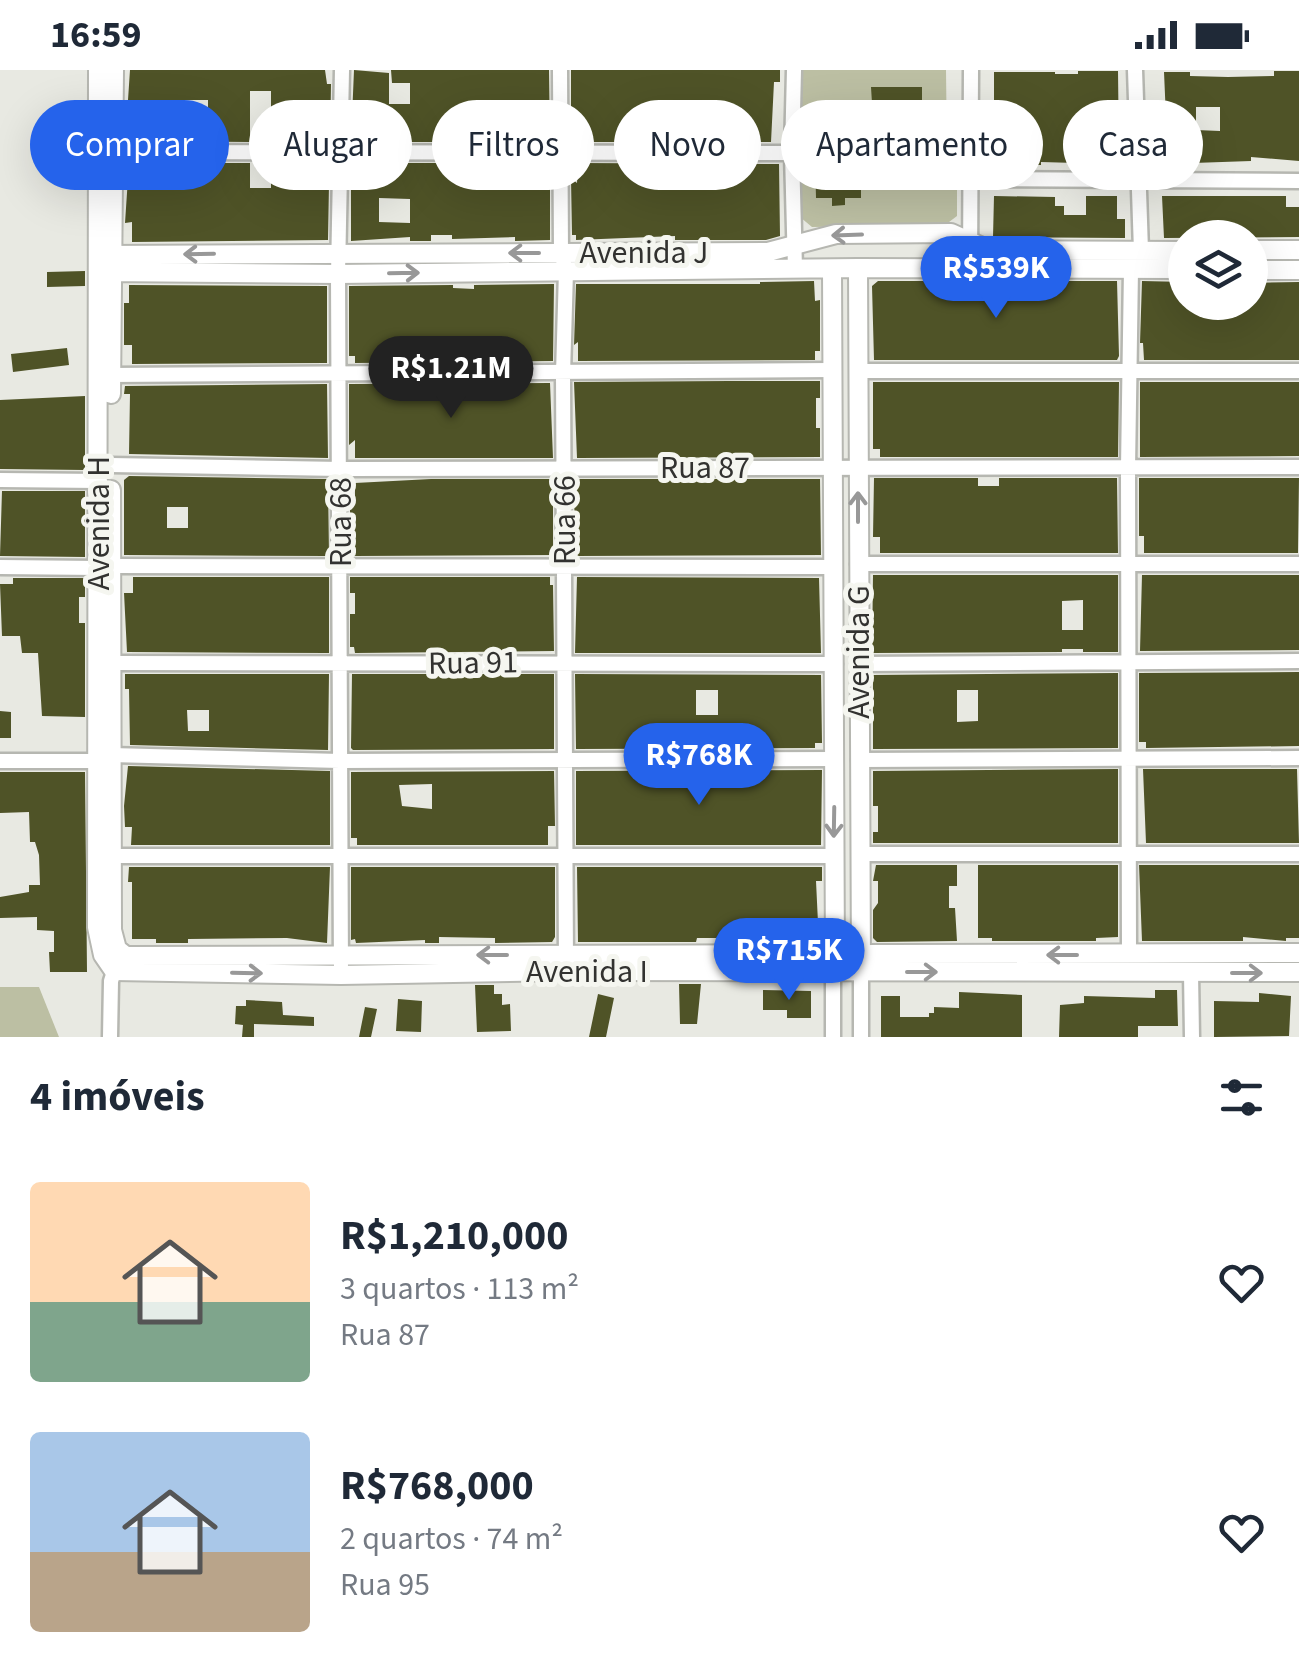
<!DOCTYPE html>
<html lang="pt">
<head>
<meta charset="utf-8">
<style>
	:root { --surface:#fff; --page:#f2f2f3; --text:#1f2937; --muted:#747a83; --accent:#2563eb }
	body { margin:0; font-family:"Source Sans 3",sans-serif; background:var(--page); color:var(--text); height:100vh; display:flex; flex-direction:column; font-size:38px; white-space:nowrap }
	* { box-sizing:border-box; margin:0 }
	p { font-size:32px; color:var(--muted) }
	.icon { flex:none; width:55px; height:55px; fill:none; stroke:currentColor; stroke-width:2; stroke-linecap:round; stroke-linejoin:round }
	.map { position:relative; height:967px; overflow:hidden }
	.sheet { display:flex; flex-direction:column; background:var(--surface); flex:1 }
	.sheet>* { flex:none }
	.banner { position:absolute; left:30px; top:30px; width:1240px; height:90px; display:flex; gap:20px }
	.buttons { position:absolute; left:1168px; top:150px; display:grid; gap:20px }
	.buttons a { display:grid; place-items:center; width:100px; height:100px; border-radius:50%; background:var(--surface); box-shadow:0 10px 40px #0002; font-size:50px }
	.price { position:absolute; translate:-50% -85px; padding:0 22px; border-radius:35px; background:var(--accent); color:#fff; font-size:32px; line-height:65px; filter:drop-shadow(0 2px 5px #0008) }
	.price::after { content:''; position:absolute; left:50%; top:60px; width:30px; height:22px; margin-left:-15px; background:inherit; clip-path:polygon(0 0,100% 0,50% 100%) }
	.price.selected { background:#222; color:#fff }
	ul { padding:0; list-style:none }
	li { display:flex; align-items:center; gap:30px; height:250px; padding:0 30px }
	li span { display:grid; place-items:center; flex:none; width:280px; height:200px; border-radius:10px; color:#555 }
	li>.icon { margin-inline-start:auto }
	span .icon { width:120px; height:120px; fill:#fffc; stroke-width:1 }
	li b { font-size:42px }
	h2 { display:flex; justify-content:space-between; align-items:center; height:120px; padding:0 30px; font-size:42px }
	.tag { padding:0 35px; border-radius:45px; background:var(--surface); box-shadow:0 10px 40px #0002; font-size:35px; line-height:90px }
	.tag.selected { background:var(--accent); color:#fff }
	.status { display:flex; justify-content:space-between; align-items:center; height:70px; padding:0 50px; background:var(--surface); direction:ltr }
	.status svg { height:28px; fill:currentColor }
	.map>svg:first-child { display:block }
	.green { fill:#bcbfa3 }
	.building { fill:#4f5327; fill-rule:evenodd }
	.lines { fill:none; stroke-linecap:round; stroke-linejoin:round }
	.minor-casing { stroke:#b6b7b1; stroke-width:19 }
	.tertiary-casing { stroke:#b6b7b1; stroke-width:22 }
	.minor { stroke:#fff; stroke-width:14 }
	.tertiary { stroke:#fff; stroke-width:18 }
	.oneway { stroke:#989898 }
	.labels { text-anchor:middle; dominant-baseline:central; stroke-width:10; stroke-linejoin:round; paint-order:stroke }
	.street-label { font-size:32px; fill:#323230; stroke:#f5f6f0 }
</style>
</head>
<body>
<div class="status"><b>16:59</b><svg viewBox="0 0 49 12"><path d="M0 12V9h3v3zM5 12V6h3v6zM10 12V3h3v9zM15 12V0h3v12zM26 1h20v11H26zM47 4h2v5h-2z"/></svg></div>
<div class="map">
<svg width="1299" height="967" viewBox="0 0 1299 967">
	<rect width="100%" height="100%" fill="#e8e9e2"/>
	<path class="green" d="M802 0H946L947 83 957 90V146L945 155 812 157 800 147Z
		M0 917H39L59 967H0Z"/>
	<path class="building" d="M130 0H325L327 14H331L330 72H271V21H250V72L130 71V60H126ZM184 30H208V54H184Z
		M354 0 389 3V34H410V13H392L391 0H549L550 72H351Z
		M571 0H780V12H774L771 72H577V62H571Z
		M1078 1H1118L1119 86 1111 87V94L1041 92V95H994V2H1055V4H1078Z
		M1274 1H1299V91L1251 87V91L1164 94 1158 88V48H1166L1164 2H1190V6L1228 7 1274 6ZM1196 37H1220V61L1196 60Z
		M871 17H922V66H927L928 93H871V59H866V33H872Z
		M815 88H861V128H845V135L832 136V128H816Z
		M129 93H250V118H271V93H326V115L329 113 328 170 132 172V152L125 153Z
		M351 93H550V170L515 171V167L452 169V165H431V171H410V167L351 171ZM379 128 410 129V153L379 152Z
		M578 93 779 94 780 166 766 170H675V166L576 170V165H572L571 108 577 113Z
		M994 126 1055 127V136H1064V145H1086V126H1117V149H1125V168L993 167Z
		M1162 126H1286V137H1299V167L1164 168Z
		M85 201V216L47 217V202Z
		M814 211 815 231 820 230V281H815V290L578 291V272L574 275 576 214H760V212Z
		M878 211H957V217L999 219 998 211H1117L1119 286 1117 290H874L872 216Z
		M1142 211 1185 212V232H1250V213L1299 212V290H1144L1143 273H1140Z
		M554 214 553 291 355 293V286H349V216L453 215V218L474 219V215Z
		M129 215 327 216V293L132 294V275H124V233H129Z
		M67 278 69 295 13 302 11 284Z
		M729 311H820V328H816V358H820V387L577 388 574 312Z
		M873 312H1119L1118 387H880V379H873Z
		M1140 312H1299V386L1140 387Z
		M550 313 553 388H355V370L349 375V314Z
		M327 314 328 388 129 384 130 324H124L125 316Z
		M85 326V400L0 399V330Z
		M129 406 328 409 329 486 124 485V410ZM167 437H188V458H167Z
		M874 408H978V416H999V408H1117L1118 483H880V467H873Z
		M1139 408H1299L1298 483H1144V466H1139Z
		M431 409H553V485L354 486 353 467 350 470V430H355V413Z
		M574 409H820L821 485 575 486Z
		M2 421H85V487L0 486Z
		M873 505H1118V582H1083V579H1062V582L872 583ZM1083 530V560H1062V531Z
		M1142 505H1299V580L1140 581Z
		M133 507H329V583L127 582 124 523H133Z
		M350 507H550V515H553L554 581 355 583 354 577H350V544H355V523H350Z
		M577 507 819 508 821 583H575Z
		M13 508H85V527H79V553H85V647L42 646 38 583H22L20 566H2L0 514H13Z
		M1299 602V676L1146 678V672H1139V603Z
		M1118 603V678L873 679V605ZM957 620H978V651L957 652Z
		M125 604H329L328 680 130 675 129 619H125ZM187 640H209V661H188Z
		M352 604H554V679L353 680 351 678Z
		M575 604 821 605 822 673H815V678L576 679ZM696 620H718V645H696Z
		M0 641 11 642V668H0Z
		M128 696 330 701V775H131L132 757H125L124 736Z
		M1118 699V773H873V762H878V736H873V701Z
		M1143 699H1297L1299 773H1146Z
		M822 700 821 775H576V701Z
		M554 701 555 756H548V775H357V768H351V702ZM432 714V739L402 736 399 715Z
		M0 702H85L87 902H50L49 882H54V861L37 860V847L0 848V827L29 822V815H40L39 785 35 772H30L29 742 0 743Z
		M876 795H957V816H949V838H955L957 871 877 872 873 868V840L878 833V811H873Z
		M978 795H1118V867L1096 868V871H992V868H978Z
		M1139 795H1299V868H1286V871L1243 867V871H1142Z
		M129 797H330L327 873 287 868 188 869V873H156V869H132V812H128Z
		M351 797H555V867L552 872 495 873V868L439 867V873H425V870L356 873 355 869 351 870Z
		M577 797H822V811H816L818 853H816L815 872H732V868H697L696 872H578Z
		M679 914H701L697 954H680Z
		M475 915H494V924H502V935L510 934 511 961 477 962Z
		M763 920 811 921V948H787V940H763Z
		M1155 920H1177L1178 956H1138V967H1059L1060 935 1084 933V926L1155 928Z
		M959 922 1022 925V967H881V926H900V947H929V943H934V937L959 938Z
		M1259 923 1291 926 1289 966 1214 967V931L1259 932Z
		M598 924 614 928 606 967H589Z
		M398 929 422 931 421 962 396 961Z
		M246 930 282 932 283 945 314 947V956L254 954V967H242L243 955 235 954 236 936H246Z
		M365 937 377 939 371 967H359Z"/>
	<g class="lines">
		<defs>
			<path id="minor" d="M560 0 561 183 566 201 563 304 566 893
				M794 0 792 83 795 199
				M1135 0 1141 181
				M112 82 792 83
				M971 109 1299 111
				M970 198 971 0
				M859 301H1299
				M110 305 832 300
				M111 395 341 399 1299 397
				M0 410 100 411
				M858 494H1299
				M113 496 834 497
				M0 497 99 498
				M112 593 835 594
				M860 594 1299 591
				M111 685 340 691 834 689
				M859 690 1299 688
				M0 691H97
				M861 784H1299
				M114 786H833
				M1129 885 1128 398 1131 199
				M1191 903 1192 967
				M341 905 338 204 342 0
				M110 967 111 911 117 893
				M833 967V902
				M861 967V902"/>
			<path id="tertiary" d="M98 0 97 857 103 885 114 901 341 905 566 901 1299 902
				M1250 180H1299
				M102 185 768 182 836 164 951 163 989 180 1185 181
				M858 198 861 897
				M832 199 835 893
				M1250 200H1299
				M102 202 338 204 858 198 1185 199
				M111 324 114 0
				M111 420 112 860 117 879 126 886 1299 883"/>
		</defs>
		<use href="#minor" class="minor-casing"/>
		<use href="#tertiary" class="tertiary-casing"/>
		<use href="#minor" class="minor"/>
		<use href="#tertiary" class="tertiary"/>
	</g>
	<defs><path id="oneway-shaft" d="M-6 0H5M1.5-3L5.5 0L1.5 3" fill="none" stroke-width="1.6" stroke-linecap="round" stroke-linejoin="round" transform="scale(2.5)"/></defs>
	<g class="oneway">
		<use href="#oneway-shaft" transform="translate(847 165) rotate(178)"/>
		<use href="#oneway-shaft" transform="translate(524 183) rotate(-180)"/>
		<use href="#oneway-shaft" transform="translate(199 184) rotate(179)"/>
		<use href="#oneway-shaft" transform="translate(404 203) rotate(-1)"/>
		<use href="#oneway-shaft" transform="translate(858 437) rotate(-90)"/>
		<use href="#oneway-shaft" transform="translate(834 752) rotate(91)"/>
		<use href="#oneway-shaft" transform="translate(492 885) rotate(-180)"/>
		<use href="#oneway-shaft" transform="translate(1062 885) rotate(180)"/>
		<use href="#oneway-shaft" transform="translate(922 902)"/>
		<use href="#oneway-shaft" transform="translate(247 903) rotate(1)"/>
		<use href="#oneway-shaft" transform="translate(1247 903)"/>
	</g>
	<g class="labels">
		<g class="street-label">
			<text x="644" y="183">Avenida J</text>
			<text x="705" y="398">Rua 87</text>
			<text transform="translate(565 450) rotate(-90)">Rua 66</text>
			<text transform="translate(341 452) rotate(-90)">Rua 68</text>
			<text transform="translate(99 453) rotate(-90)">Avenida H</text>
			<text transform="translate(859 582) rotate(-90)">Avenida G</text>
			<text transform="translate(473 593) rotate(-1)">Rua 91</text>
			<text x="587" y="902">Avenida I</text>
		</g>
	</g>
</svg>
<div class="buttons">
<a><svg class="icon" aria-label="layers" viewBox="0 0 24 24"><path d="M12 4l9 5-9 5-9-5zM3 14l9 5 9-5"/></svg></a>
</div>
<b class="price" style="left:996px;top:251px">R$539K</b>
<b class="price selected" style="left:451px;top:351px">R$1.21M</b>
<b class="price" style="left:699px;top:738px">R$768K</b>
<b class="price" style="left:789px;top:933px">R$715K</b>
<div class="banner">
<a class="tag selected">Comprar</a>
<a class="tag">Alugar</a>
<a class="tag">Filtros</a>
<a class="tag">Novo</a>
<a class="tag">Apartamento</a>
<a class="tag">Casa</a>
</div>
</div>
<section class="sheet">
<h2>4 imóveis<svg class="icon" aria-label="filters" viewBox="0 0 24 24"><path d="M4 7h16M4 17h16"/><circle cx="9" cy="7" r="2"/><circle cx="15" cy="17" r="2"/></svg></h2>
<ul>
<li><span style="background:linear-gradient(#ffd9b3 60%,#7fa58c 0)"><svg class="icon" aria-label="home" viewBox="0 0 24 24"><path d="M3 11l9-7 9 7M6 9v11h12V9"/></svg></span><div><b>R$1,210,000</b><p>3 quartos · 113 m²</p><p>Rua 87</p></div><svg class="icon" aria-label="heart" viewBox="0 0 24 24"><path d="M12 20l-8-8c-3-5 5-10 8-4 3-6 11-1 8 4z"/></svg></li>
<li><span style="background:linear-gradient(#a9c7e8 60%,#b9a48a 0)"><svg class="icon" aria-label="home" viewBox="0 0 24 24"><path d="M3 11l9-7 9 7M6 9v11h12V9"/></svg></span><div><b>R$768,000</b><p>2 quartos · 74 m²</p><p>Rua 95</p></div><svg class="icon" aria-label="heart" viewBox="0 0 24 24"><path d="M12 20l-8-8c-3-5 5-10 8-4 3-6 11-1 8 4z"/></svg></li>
</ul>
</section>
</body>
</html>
